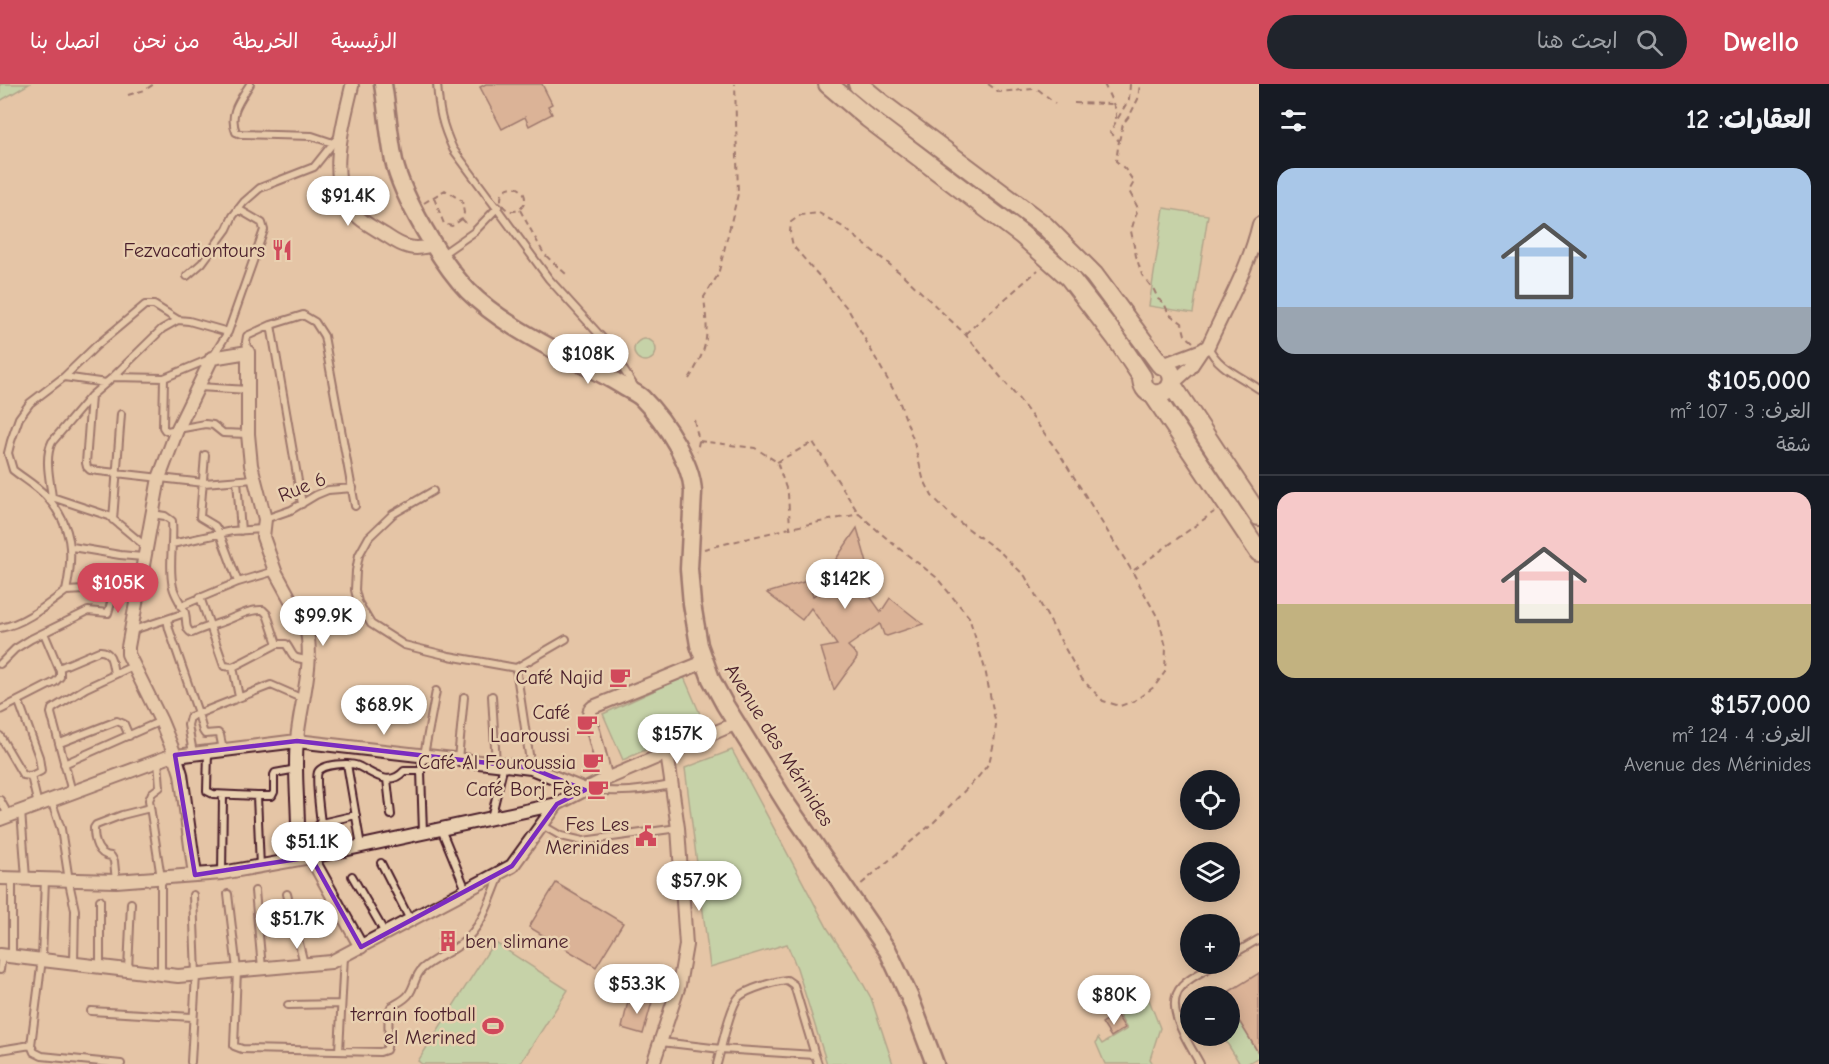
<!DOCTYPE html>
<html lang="ar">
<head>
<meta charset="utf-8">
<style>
	:root { --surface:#171b24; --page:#20242c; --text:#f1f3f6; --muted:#9ea1a6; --line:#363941; --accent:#d1495b }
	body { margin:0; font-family:"Comic Neue","Playpen Sans Arabic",sans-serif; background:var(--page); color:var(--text); direction:rtl; height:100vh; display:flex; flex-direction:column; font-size:22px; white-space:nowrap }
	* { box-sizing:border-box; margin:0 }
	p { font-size:20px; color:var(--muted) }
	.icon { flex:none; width:33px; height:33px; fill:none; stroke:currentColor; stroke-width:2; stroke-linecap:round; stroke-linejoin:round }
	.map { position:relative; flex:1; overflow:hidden; direction:ltr }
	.details { display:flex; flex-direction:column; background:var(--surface); width:570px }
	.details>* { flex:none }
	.tools { position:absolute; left:1180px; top:686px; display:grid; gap:12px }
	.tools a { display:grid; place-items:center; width:60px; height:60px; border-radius:50%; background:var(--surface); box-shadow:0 3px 15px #0003; font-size:30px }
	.price { position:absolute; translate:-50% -51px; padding:0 14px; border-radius:21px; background:#fff; color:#222; font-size:20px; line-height:39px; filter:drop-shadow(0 2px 3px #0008) }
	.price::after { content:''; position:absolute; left:50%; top:36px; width:18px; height:14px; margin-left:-9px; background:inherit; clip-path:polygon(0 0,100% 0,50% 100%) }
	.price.current { background:var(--accent); color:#fff }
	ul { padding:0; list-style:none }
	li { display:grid; align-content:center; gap:12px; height:318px; padding:0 18px }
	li+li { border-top:2px solid var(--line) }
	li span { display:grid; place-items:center; height:186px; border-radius:18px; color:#555 }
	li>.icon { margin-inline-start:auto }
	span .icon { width:108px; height:108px; fill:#fffc; stroke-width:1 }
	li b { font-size:26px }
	h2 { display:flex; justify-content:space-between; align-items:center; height:72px; padding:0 18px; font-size:26px }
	header { display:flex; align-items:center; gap:36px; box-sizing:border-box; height:84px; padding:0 30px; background:var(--accent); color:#fff }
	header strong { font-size:28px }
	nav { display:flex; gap:33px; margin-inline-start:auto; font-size:21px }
	.search { width:420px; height:54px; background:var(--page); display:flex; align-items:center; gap:15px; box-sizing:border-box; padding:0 21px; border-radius:33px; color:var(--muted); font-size:22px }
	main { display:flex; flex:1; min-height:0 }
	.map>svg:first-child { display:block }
	.green { fill:#a1e2ab; stroke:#76806b; stroke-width:1.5 }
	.building { fill:#ce9e85; stroke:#4a1f2b; stroke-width:1.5 }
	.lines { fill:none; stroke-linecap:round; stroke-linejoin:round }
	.lane-casing { stroke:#4a1f2b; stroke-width:10 }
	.street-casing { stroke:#4a1f2b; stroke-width:16 }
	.secondary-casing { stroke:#4a1f2b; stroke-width:21 }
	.primary-casing { stroke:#4a1f2b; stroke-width:22 }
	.path { stroke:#4a1f2b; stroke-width:2; stroke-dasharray:6 4.5; stroke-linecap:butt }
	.lane { stroke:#e9d0b0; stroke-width:6 }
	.street { stroke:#e9d0b0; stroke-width:12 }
	.secondary { stroke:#e9d0b0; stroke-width:16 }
	.primary { stroke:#e9d0b0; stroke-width:18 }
	.marked { fill:none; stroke:#7b2cbf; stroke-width:4.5; stroke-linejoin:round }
	.labels { text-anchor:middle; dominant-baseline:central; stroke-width:5; stroke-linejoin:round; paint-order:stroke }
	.poi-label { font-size:20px; fill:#4a1f2b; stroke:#e9d0b0; text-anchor:end }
	.street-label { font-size:20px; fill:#4a1f2b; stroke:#e9d0b0 }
</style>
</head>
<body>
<header>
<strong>Dwello</strong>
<div class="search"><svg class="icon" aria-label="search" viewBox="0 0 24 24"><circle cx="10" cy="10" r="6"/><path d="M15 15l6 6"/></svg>ابحث هنا</div>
<nav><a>الرئيسية</a><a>الخريطة</a><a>من نحن</a><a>اتصل بنا</a></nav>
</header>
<main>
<section class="details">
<h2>العقارات: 12<svg class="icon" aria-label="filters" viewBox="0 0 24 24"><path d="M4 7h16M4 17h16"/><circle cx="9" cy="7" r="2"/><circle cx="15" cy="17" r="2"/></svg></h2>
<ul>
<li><span style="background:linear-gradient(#a9c7e8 75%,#9aa5b1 0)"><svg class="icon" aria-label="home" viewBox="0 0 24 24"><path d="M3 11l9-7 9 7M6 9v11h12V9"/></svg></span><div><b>$105,000</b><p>الغرف: 3 · 107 m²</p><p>شقة</p></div></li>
<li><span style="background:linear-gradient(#f6c9c9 60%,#c2b280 0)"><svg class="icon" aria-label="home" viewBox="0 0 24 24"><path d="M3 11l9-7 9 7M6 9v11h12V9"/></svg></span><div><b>$157,000</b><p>الغرف: 4 · 124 m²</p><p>Avenue des Mérinides</p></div></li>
</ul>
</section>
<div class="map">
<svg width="1259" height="980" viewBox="0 0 1259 980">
	<rect width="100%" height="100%" fill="#e5c5a6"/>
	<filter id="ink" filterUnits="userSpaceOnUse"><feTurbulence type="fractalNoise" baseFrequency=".0167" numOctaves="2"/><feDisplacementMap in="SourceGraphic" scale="12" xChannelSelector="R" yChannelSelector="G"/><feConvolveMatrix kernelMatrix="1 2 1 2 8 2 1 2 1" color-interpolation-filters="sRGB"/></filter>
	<g filter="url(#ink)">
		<path class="green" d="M0 0H29L0 17Z
			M1164 124 1208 131 1193 229 1149 222Z
			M634 266a11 11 0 1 1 22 0a11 11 0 1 1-22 0Z
			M684 593 704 639 623 676 603 630Z
			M732 666 828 845 857 889 871 914 893 980H827L797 884 787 860 710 883 685 684Z
			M494 858 568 906 520 980H422L418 977Z
			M1148 913 1160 944 1150 975 1153 980H1105L1096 959 1098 954 1102 960 1127 945 1119 931Z
			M1230 922 1259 970V973L1247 980H1240L1222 951H1230Z"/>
		<path class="building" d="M486 0H542L552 20 548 22 552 30 529 42 525 33 502 45 480 3Z
			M857 444 869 486 854 490 881 528 890 514 923 540 887 552 884 551 880 540 848 562 857 571V574L834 606 821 564 837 561 811 524 802 536 767 509 807 497 813 512 844 488 834 478Z
			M556 799 623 839 596 883 529 843Z
			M445 849 454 859 444 865 437 855Z
			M1259 889V970L1230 922V907Z
			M629 913 652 918 643 950 622 944Z
			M1116 930 1125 944 1111 953 1102 939Z"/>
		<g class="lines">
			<defs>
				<path id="lane" d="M250 0C241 15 228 29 236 48L241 50 312 52 333 59
					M437 0C439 27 442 41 453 65L549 195 605 257 634 302
					M441 171 474 148 498 123
					M187 192 202 179 227 145 233 132 244 118 260 104 314 83 338 53
					M1208 262C1217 284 1241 292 1259 305
					M248 268 246 258 247 252 271 241
					M64 293 106 299
					M113 293 164 294 212 274 228 248 264 146 262 139 238 125
					M164 294 163 343 165 346 167 347 205 340 213 341 223 349 248 350
					M199 303 248 306
					M91 312 86 379 87 383 90 386 204 399 254 395
					M205 371 200 433 215 442 220 450 238 498
					M237 397 241 447
					M433 407 393 430 369 453 359 471 356 487 355 506 358 518 371 540 404 561 449 572 516 584 566 555
					M49 412 109 432 145 462
					M52 413C50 396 44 374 52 358L91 312 113 293 162 245 178 236
					M302 420 271 241 303 231 315 238 324 252 355 422
					M152 430 165 432 172 437C174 459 168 482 173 503 175 512 182 520 185 529 187 536 184 545 192 549 203 544 214 541 225 537 238 532 249 525 263 526L267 530 277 560
					M265 435 291 426 316 411 328 406 353 404
					M113 436 121 330
					M172 460 232 447 263 445
					M72 463 120 471 143 473
					M66 507 86 506 98 510 136 514
					M200 513 224 582 233 583 277 560H286C296 574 289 573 308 576
					M181 522 238 498 275 487
					M185 529 167 535 169 545 198 629 203 647 205 650 218 649 220 651 223 666
					M0 544C24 540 47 521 66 507 74 469 73 442 46 412 37 402 23 394 13 386L8 369 11 357 19 334 30 319 64 293 96 262 145 221H154L178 236 189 237 228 248
					M130 547 167 535
					M308 549 364 529
					M0 580 15 565 31 555 88 527 108 529 113 512
					M233 583 239 613
					M59 584 99 567C112 566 112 579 114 590
					M516 584 531 684
					M492 612 496 680
					M0 626 55 598 60 593V587L44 549
					M0 652 23 691 31 692 41 687 39 673 19 618
					M60 659 117 637 124 640 129 652
					M208 668 207 707 213 710 257 712
					M193 669 188 641 190 633 271 601 303 615
					M458 675 464 613
					M158 677 160 703 152 709 149 716 161 794V889
					M64 680 161 637
					M347 680 361 762
					M31 692 38 721
					M387 695 391 731
					M589 706C620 709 640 707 671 701
					M72 708 51 629 52 625 86 604 133 582
					M0 716 9 732
					M51 716 61 745 70 803 75 826 74 879
					M21 727 26 794
					M491 734 504 681
					M321 739 356 731
					M542 741 561 752 583 757 678 744
					M441 745 466 806
					M423 749 421 687 436 607
					M300 752 314 745 321 739C320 730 315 694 318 688 322 680 350 678 358 682 373 689 389 704 404 687H421
					M381 779 410 836
					M260 783 257 712H272L274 708V691L275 689 297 685
					M222 789 223 711
					M352 792 385 849
					M12 795V872
					M45 795 42 875 31 961 34 968 42 972 121 980
					M116 797 114 777 111 772C97 771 94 756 94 744L96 741 122 731 150 724
					M255 807 262 884
					M228 810 237 886 234 962 242 965 380 968 386 966C392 952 385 937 391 923 397 919 405 916 409 910 415 901 415 892 422 885 433 875 449 869 461 860 484 841 490 815 501 789
					M287 810 304 880
					M1230 872 1259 855
					M100 882V816
					M0 886 2 871
					M128 886 131 819
					M288 921 341 920
					M91 927 192 933
					M661 958 721 965 815 971 818 980
					M0 966 31 961
					M339 967 344 872
					M191 978 196 891 193 811
					M717 980C721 966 730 922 739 913 747 905 776 897 787 896L794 901 815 971
					M1200 980C1189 959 1162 923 1182 902 1191 892 1207 886 1218 879"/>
				<path id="street" d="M352 2C344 38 325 96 353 128 361 138 376 145 387 152 403 163 415 168 434 160
					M1162 281 1202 266
					M1172 300 1190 284 1202 266 1208 262C1226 222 1249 183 1259 140
					M606 695 589 631 590 626 593 623 704 578
					M0 735 168 673 297 657 531 684 585 706
					M195 791 181 690 175 671 161 637 128 570V563L159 394 177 346 212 274 248 268V350L251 381 265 435 263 453 275 487 306 544C315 578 300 621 297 656 294 685 298 716 298 745L300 752 311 773 361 863
					M0 794 116 797 142 795 222 789 311 773 557 720 606 695 737 639
					M0 871 178 892 331 878 512 782 557 720
					M653 980 679 901 686 861 678 744 667 669"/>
				<path id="secondary" d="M383 0C387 25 389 52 394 77 402 113 442 180 468 207 495 234 532 254 566 272 587 282 607 292 626 304 631 307 638 310 642 314 655 327 668 345 677 361 685 377 692 390 693 408L689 485 692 520 699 561 711 595 725 621 788 722 888 867 910 914 935 980"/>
				<path id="primary" d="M828 0 868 34 1022 151 1058 183 1069 193 1116 254 1142 293C1142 302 1146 308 1153 310L1259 468
					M858 0 881 19 1045 142 1094 191 1160 280C1180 287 1175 312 1153 310
					M1172 301 1259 432"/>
			</defs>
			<use href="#lane" class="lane-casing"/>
			<use href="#street" class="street-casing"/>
			<use href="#secondary" class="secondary-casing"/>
			<use href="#primary" class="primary-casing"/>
			<path class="path" d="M988 0 999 8 1034 5 1039 6 1055 19
				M1104 0 1116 26V37
				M1130 0 1129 15 1110 48 1119 57 1116 77 1125 85 1134 98 1129 107 1138 124 1131 147 1136 172 1142 191 1154 206 1158 215 1164 219 1169 230 1182 239 1185 251 1193 258
				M128 11 145 6 154 0
				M1074 19 1113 20
				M1119 57 1123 40 1130 31 1138 15 1140 0
				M501 115a12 12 0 1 1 24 0a12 12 0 1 1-24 0Z
				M434 114 444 140 452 142 462 135
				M424 119 445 106 462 117 464 129 462 135 468 141
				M520 126 544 170 566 190
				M819 129 843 143 904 192 965 250 1018 314 1059 369 1132 487 1159 536 1166 563 1165 588 1154 603 1134 617 1120 622 1103 617 1082 595 1025 492 1000 468 955 435 932 412 923 394 913 355 898 314 848 225 793 162 790 148 791 138 801 131Z
				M965 250 1038 186
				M689 295C710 260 708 252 704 213L718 191 738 110 735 0
				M694 336 699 357 697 367
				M699 357 755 364 777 378 788 410 790 443
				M777 378 813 358 859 430 892 459 936 493 969 533 985 585 996 641 994 659 989 679 979 692 934 738 859 802
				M704 465 790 444 859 430
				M1134 486 1214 428"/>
			<use href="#lane" class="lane"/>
			<use href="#street" class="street"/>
			<use href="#secondary" class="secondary"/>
			<use href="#primary" class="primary"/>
		</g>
	</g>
	<path d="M0 0H1259V980H0ZM297 657 531 684 585 706 557 720 512 782 361 863 311 773 195 791 175 671Z" fill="#e5c5a6" fill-opacity=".55" fill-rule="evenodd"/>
	<path class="marked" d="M297 657 531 684 585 706 557 720 512 782 361 863 311 773 195 791 175 671Z"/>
	<defs>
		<symbol id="restaurant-bare" viewBox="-9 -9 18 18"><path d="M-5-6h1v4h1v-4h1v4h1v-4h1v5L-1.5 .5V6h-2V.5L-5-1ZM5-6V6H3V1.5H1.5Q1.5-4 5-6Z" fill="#d1495b" stroke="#e9d0b0" stroke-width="2.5" paint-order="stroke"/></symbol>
		<symbol id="cafe-bare" viewBox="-9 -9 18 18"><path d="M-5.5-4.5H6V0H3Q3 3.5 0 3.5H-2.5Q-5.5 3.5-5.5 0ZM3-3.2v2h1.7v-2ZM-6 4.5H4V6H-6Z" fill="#d1495b" stroke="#e9d0b0" stroke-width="2.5" paint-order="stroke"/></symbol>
		<symbol id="civic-bare" viewBox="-9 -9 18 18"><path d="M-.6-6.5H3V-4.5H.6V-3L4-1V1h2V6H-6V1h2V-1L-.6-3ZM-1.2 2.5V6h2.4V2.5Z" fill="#d1495b" stroke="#e9d0b0" stroke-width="2.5" paint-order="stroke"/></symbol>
		<symbol id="building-bare" viewBox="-9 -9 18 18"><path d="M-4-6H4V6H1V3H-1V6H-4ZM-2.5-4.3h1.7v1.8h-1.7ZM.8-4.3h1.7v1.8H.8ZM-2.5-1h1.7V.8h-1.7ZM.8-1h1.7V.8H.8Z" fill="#d1495b" stroke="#e9d0b0" stroke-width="2.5" paint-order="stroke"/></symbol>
		<symbol id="stadium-bare" viewBox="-9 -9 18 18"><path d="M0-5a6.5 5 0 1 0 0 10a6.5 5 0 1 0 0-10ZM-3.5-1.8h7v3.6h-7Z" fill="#d1495b" stroke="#e9d0b0" stroke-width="2.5" paint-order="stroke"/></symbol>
	</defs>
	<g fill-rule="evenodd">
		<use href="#restaurant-bare" x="267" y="151" width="30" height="30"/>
		<use href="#cafe-bare" x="605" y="578" width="30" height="30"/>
		<use href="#cafe-bare" x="572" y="625" width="30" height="30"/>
		<use href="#cafe-bare" x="578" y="663" width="30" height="30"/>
		<use href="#cafe-bare" x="583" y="690" width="30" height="30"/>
		<use href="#civic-bare" x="631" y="737" width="30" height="30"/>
		<use href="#building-bare" x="433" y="842" width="30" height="30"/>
		<use href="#stadium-bare" x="478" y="927" width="30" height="30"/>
	</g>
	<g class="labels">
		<g class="poi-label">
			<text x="265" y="166">Fezvacationtours</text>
			<text x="603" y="593">Café Najid</text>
			<text x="570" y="628">Café<tspan x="570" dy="23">Laaroussi</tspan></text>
			<text x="576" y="678">Café Al Fouroussia</text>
			<text x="581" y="705">Café Borj Fès</text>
			<text x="629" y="740">Fes Les<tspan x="629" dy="23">Merinides</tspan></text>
			<text x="465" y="857" text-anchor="start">ben slimane</text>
			<text x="476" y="930">terrain football<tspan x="476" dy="23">el Merined</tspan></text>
		</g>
		<g class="street-label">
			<text transform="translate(302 403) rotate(-22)">Rue 6</text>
			<text transform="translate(779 661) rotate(58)">Avenue des Mérinides</text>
		</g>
	</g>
</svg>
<div class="tools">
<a><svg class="icon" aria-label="locate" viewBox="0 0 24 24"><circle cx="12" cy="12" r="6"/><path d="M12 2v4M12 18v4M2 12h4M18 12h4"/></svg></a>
<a><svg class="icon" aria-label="layers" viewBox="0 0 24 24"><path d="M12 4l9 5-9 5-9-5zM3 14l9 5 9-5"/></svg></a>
<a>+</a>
<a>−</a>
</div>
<b class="price" style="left:348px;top:143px">$91.4K</b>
<b class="price" style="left:588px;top:301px">$108K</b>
<b class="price" style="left:845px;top:526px">$142K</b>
<b class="price current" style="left:118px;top:530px">$105K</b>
<b class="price" style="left:323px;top:563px">$99.9K</b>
<b class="price" style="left:384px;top:652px">$68.9K</b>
<b class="price" style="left:677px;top:681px">$157K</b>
<b class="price" style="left:312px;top:789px">$51.1K</b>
<b class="price" style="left:699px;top:828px">$57.9K</b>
<b class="price" style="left:297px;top:866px">$51.7K</b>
<b class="price" style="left:637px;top:931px">$53.3K</b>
<b class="price" style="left:1114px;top:942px">$80K</b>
</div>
</main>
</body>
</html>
